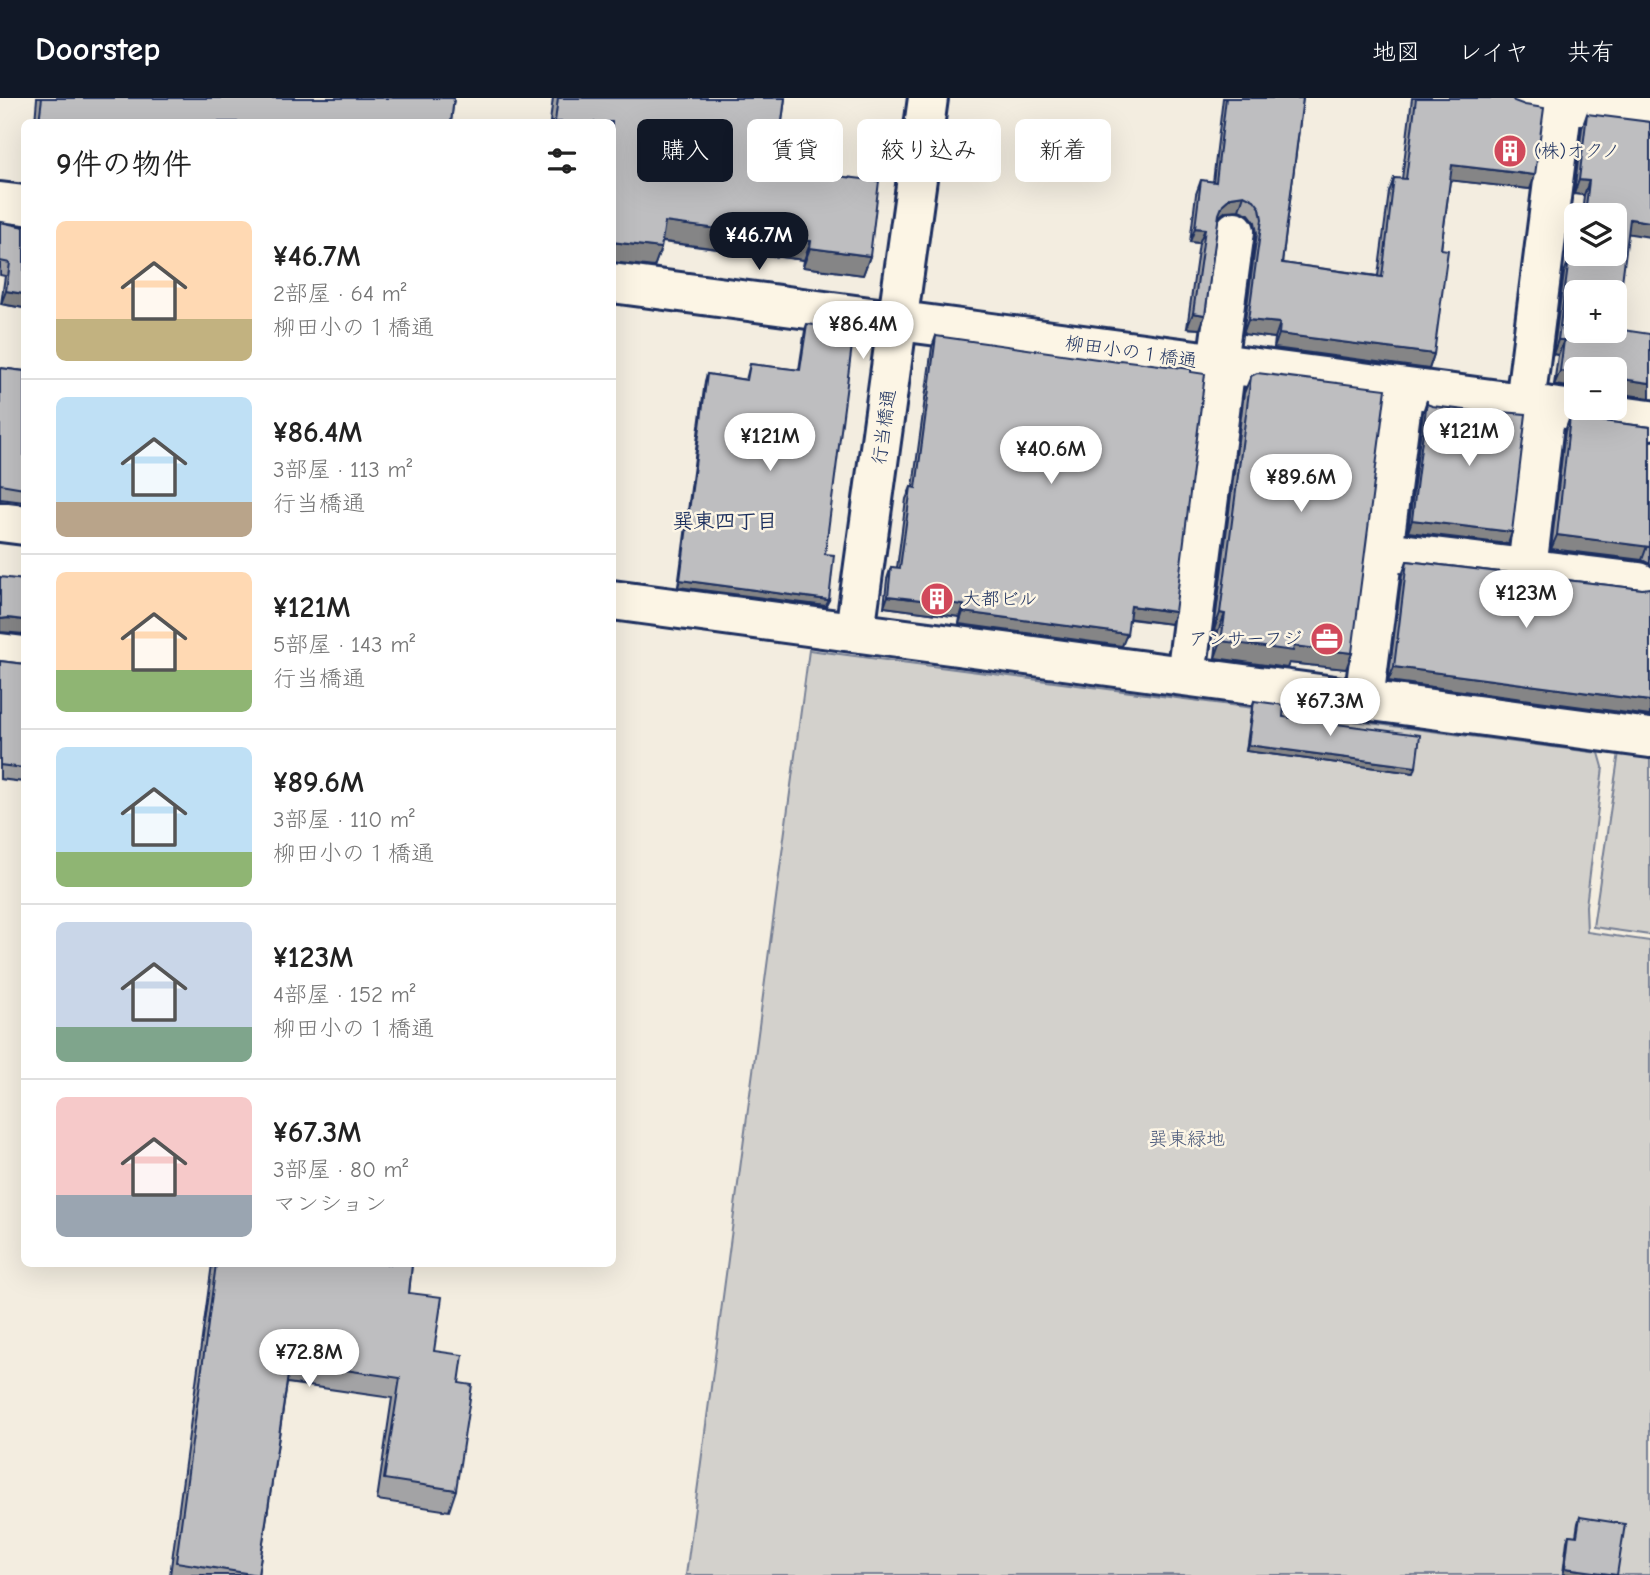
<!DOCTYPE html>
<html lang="ja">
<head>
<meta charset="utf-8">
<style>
	:root { --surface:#fff; --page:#f2f2f2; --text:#222; --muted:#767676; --line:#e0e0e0; --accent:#111827 }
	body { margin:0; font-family:"Comic Neue","Klee One",sans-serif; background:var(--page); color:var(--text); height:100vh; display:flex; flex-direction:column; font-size:26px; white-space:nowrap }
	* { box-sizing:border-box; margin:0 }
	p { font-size:23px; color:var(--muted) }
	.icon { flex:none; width:38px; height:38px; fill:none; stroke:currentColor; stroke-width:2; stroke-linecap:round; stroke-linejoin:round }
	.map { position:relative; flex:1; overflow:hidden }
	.side { position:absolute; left:21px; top:21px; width:595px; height:1148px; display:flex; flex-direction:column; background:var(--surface); border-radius:10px; box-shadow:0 7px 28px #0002 }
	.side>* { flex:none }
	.top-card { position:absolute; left:637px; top:21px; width:665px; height:63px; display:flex; gap:14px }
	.controls { position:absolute; left:1564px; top:105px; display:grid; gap:14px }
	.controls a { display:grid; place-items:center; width:63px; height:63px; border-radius:10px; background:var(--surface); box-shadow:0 7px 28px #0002; font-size:35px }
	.price { position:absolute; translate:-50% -60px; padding:0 16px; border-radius:24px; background:#fff; color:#222; font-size:23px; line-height:46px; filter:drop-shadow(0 2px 4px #0008) }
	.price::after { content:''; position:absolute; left:50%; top:42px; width:21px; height:16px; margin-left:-10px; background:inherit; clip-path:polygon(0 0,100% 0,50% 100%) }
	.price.on { background:var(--accent); color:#fff }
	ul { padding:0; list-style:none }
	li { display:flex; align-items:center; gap:21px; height:175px; padding:0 35px }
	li+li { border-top:2px solid var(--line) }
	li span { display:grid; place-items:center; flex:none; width:196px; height:140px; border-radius:10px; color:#555 }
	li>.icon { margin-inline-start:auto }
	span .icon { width:84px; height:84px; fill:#fffc; stroke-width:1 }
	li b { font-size:30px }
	h2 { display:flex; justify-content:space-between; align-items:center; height:84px; padding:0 35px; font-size:30px }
	.pill { padding:0 24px; border-radius:10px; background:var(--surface); box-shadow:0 7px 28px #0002; font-size:24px; line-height:63px }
	.pill.on { background:var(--accent); color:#fff }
	header { display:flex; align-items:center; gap:42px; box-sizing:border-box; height:98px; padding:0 35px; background:var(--accent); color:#fff }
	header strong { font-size:33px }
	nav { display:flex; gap:38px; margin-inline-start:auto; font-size:24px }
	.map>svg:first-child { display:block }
	.green { fill:#d3d1cc; stroke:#778095; stroke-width:2 }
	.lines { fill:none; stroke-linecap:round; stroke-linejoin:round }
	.minor-casing { stroke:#1b2f5e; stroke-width:44 }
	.minor { stroke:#fcf5e5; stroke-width:38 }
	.wall { fill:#a3a3a5; stroke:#1b2f5e; stroke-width:2 }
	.shaded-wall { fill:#858586; stroke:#1b2f5e; stroke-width:2 }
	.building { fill:#bebec0; stroke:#1b2f5e; stroke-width:2; fill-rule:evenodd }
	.labels { text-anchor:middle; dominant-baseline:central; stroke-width:5; stroke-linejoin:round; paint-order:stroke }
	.poi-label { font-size:19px; fill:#1b2f5e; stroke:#fcf5e5; text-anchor:start }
	.street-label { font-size:19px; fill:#1b2f5e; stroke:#fcf5e5 }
	.park-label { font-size:19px; fill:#49587a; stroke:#fcf5e5 }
	.neighbourhood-label { font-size:21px; font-weight:bold; fill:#1b2f5e; stroke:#fcf5e5 }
</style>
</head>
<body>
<header>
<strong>Doorstep</strong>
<nav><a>地図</a><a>レイヤ</a><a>共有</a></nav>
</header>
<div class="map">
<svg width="1650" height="1477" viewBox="0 0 1650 1477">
	<rect width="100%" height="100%" fill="#f3ede0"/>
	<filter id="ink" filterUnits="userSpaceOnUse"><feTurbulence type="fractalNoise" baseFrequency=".0143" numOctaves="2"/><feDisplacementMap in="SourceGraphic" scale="14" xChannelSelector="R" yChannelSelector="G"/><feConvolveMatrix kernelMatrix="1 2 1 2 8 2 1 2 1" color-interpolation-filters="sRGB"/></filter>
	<g filter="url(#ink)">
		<path class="green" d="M809 552 1599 655 1603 669 1586 808 1587 834 1650 843V1477H686Z
			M1619 654 1650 658V837L1593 829Z"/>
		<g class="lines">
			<defs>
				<path id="minor" d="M1523 0 1650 17
					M0 104 24 107
					M612 185 1650 322
					M1217 265 1235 133
					M1525 305 1563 5
					M0 424 24 427
					M1384 453 1639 484
					M1527 471 1546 308
					M612 502 1650 640
					M855 533 928 0
					M0 555 24 558
					M1186 578 1226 266
					M1364 602 1404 290"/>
			</defs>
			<use href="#minor" class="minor-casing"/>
			<use href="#minor" class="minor"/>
		</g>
		<path class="wall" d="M37 0H454L451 24H35Z
			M553 0H785L777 62 820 76 870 158 863 177 803 169 804 162 662 144 661 150 654 169 612 164V24H550Z
			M1223 0H1303L1282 165 1378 178 1389 94 1394 80 1402 81 1412 0H1512L1530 91 1450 82 1441 151 1434 256 1429 271 1274 250 1275 240 1243 236 1257 135 1255 124 1249 116 1239 112 1226 113 1218 120 1205 217 1200 231 1187 230 1199 145 1190 144 1196 96 1201 82 1213 84Z
			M1587 16 1628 136 1577 271V290L1554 287 1558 257 1553 256 1564 175 1569 161 1576 162 1577 155V156H1615V117H1582L1584 97 1574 96 1582 30Z
			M0 124 24 129V210L1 206 5 178 0 177Z
			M807 226 825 456 826 508 678 489 705 283 707 276 746 282 750 266 799 272 805 232Z
			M936 238 1175 514 1171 526 1129 521 1122 548 959 526 960 519 884 509 887 481 891 469 897 470 906 401 911 389H913L932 249Z
			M0 270 24 273V404L0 401Z
			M1251 278 1352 555 1346 571 1289 565 1287 570 1215 560 1218 533 1214 532 1244 295Z
			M1427 302V306L1512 434 1508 446 1408 434 1423 314Z
			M1570 319 1650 329V466L1642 462 1551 451 1565 333Z
			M1407 463 1642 491 1388 583 1402 477Z
			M0 563 24 566V684L0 681Z
			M1254 603 1283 619 1414 675 1246 653 1252 609Z
			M212 1166H412L409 1195 434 1253 456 1392 449 1413 377 1402 392 1300 287 1285 258 1477H170Z
			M1580 1419 1617 1477H1573L1563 1476 1567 1443 1569 1437 1576 1438 1578 1425Z"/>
		<path class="shaded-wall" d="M1452 67 1535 77 1530 91 1447 82Z
			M1579 82 1589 83 1584 97 1574 96Z
			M1244 97 1239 112 1226 113 1217 120 1223 106 1231 99Z
			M1630 121 1650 124V139L1625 135Z
			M665 124 811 143 804 162 658 143Z
			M1195 130 1205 131 1199 145 1190 144Z
			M612 144 661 150 654 169 612 164Z
			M810 150 870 158 863 177 803 169Z
			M6 193 24 196V210L1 206Z
			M1193 215 1205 217 1200 231 1187 230Z
			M1248 222 1280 225 1275 240 1243 236Z
			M1279 236 1434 256 1429 271 1274 250Z
			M1558 242H1564L1558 257 1553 256Z
			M1560 273 1577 275V290L1554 287Z
			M1615 280 1650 285V300L1615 295Z
			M1412 422 1512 434 1508 446 1408 434Z
			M1557 437 1647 448 1642 462 1551 451Z
			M680 482 829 502 826 508 678 489Z
			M888 498 964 507 960 519 884 509Z
			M1131 508 1175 514 1171 526 1126 520Z
			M963 514 1127 536 1122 548 959 526Z
			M1220 515 1225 516 1218 533 1214 532Z
			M8 520 24 522V536L0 534V521Z
			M1221 543 1294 548 1352 555 1346 571 1289 565 1287 570 1215 560Z
			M1394 569 1650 603V618L1388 583Z
			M1248 647 1416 669 1414 675 1246 653Z
			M1565 1470 1617 1477H1573L1563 1476Z"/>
		<path class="building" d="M42 0H454L451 24H39Z
			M558 0H785L777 62 821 68 820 76 879 83 870 158 810 150 811 143 665 124 661 150 612 144V114L615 97H612V24H555Z
			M1226 0H1303L1282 165 1382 179 1394 80 1406 81 1416 0H1512L1514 3 1525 7 1544 10 1535 77 1452 67 1441 151 1448 152 1434 256 1279 236 1280 225 1248 222 1262 121 1260 110 1254 102 1244 97 1231 99 1223 106 1219 116 1205 217 1193 215 1205 131 1195 130 1201 82 1216 84Z
			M1587 16 1650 24V124L1630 121 1616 231 1650 236V285L1615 280V271H1577V275L1560 273 1564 242H1558L1569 161 1579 162 1580 156H1615V117H1585L1589 83 1579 82ZM1577 194H1615V233H1577Z
			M0 124 24 129V196L6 193 10 165 0 163Z
			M807 226 854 232 825 456 834 457 829 502 680 482 707 276 747 282 750 266 800 272Z
			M936 238 1118 264 1120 262 1191 271V274L1205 276 1175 514 1131 508 1127 536 963 514 964 507 888 498 891 469 900 470 911 389 916 390Z
			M0 270 24 273V390L0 386Z
			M1257 275 1386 291 1352 555 1294 548 1293 553 1221 543 1225 516 1220 515 1251 278Z
			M1427 302V306L1432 308 1490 315V313L1526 316 1512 434 1412 422Z
			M1570 319 1650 329V449L1557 437Z
			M1407 463 1642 491 1650 490V603L1394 569Z
			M0 479 24 482V522L8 520 0 521Z
			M0 563 24 566V670L0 667Z
			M1254 603 1284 607 1283 619 1420 637 1416 669 1248 647Z
			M216 1166H412L409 1195 442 1199 434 1253 463 1257 459 1285 472 1287 456 1392 384 1381 400 1280 290 1264 258 1477 176 1464Z
			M1580 1419 1625 1426 1617 1477 1565 1470 1569 1437 1577 1438Z"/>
	</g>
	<defs>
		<symbol id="building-disc" viewBox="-11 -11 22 22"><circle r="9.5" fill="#d1495b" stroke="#fcf5e5"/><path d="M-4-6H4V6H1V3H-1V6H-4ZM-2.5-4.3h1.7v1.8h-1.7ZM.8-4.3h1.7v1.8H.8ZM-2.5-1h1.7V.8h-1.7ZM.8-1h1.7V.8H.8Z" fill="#fff"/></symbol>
		<symbol id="office-disc" viewBox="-11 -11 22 22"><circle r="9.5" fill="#d1495b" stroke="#fcf5e5"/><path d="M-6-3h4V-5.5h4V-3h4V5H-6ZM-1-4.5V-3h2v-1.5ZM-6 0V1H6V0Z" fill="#fff"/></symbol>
	</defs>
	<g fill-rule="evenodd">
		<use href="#building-disc" x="1491" y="34" width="38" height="38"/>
		<use href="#building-disc" x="918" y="482" width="38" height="38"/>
		<use href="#office-disc" x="1308" y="522" width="38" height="38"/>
	</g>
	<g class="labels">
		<g class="poi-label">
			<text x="1534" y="53">(株)オクノ</text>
			<text x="962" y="501">大都ビル</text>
			<text x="1302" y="541" text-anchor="end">アンサーフジ</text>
		</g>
		<g class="street-label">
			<text transform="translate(1131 254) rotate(8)">柳田小の１橋通</text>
			<text transform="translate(884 329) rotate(-82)">行当橋通</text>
		</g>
		<g class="park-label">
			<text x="1187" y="1041">巽東緑地</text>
		</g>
		<g class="neighbourhood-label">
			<text x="725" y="423">巽東四丁目</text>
		</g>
	</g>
</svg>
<div class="controls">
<a><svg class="icon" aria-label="layers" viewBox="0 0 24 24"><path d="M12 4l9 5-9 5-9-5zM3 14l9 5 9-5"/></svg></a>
<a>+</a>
<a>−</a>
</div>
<b class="price on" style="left:759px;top:174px">¥46.7M</b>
<b class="price" style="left:863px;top:263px">¥86.4M</b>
<b class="price" style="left:1469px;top:370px">¥121M</b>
<b class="price" style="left:770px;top:375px">¥121M</b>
<b class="price" style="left:1051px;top:388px">¥40.6M</b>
<b class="price" style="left:1301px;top:416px">¥89.6M</b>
<b class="price" style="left:1526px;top:532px">¥123M</b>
<b class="price" style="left:1330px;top:640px">¥67.3M</b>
<b class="price" style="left:309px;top:1291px">¥72.8M</b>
<div class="top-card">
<a class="pill on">購入</a>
<a class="pill">賃貸</a>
<a class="pill">絞り込み</a>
<a class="pill">新着</a>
</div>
<section class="side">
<h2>9件の物件<svg class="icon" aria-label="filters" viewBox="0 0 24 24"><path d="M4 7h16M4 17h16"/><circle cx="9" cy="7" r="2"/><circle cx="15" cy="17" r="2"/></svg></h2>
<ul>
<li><span style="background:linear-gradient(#ffd9b3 70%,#c2b280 0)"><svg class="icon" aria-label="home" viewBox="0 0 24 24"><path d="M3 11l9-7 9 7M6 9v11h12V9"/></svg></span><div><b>¥46.7M</b><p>2部屋 · 64 m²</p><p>柳田小の１橋通</p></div></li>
<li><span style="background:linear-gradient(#bfe0f5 75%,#b9a48a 0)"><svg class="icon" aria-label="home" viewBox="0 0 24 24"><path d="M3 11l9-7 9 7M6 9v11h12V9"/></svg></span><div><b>¥86.4M</b><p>3部屋 · 113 m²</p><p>行当橋通</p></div></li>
<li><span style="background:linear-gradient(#ffd9b3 70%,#8fb573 0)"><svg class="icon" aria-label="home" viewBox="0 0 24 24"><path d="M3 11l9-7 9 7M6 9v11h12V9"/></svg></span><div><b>¥121M</b><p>5部屋 · 143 m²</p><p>行当橋通</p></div></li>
<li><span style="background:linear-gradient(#bfe0f5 75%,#8fb573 0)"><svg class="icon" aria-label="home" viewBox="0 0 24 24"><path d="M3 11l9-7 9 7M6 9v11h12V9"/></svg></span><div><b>¥89.6M</b><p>3部屋 · 110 m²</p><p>柳田小の１橋通</p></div></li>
<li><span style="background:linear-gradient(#c9d6e8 75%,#7fa58c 0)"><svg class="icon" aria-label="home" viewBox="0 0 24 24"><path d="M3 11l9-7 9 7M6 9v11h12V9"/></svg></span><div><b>¥123M</b><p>4部屋 · 152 m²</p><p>柳田小の１橋通</p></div></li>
<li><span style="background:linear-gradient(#f6c9c9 70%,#9aa5b1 0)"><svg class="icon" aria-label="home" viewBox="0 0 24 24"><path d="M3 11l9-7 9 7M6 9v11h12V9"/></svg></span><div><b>¥67.3M</b><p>3部屋 · 80 m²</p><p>マンション</p></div></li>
</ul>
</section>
</div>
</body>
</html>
